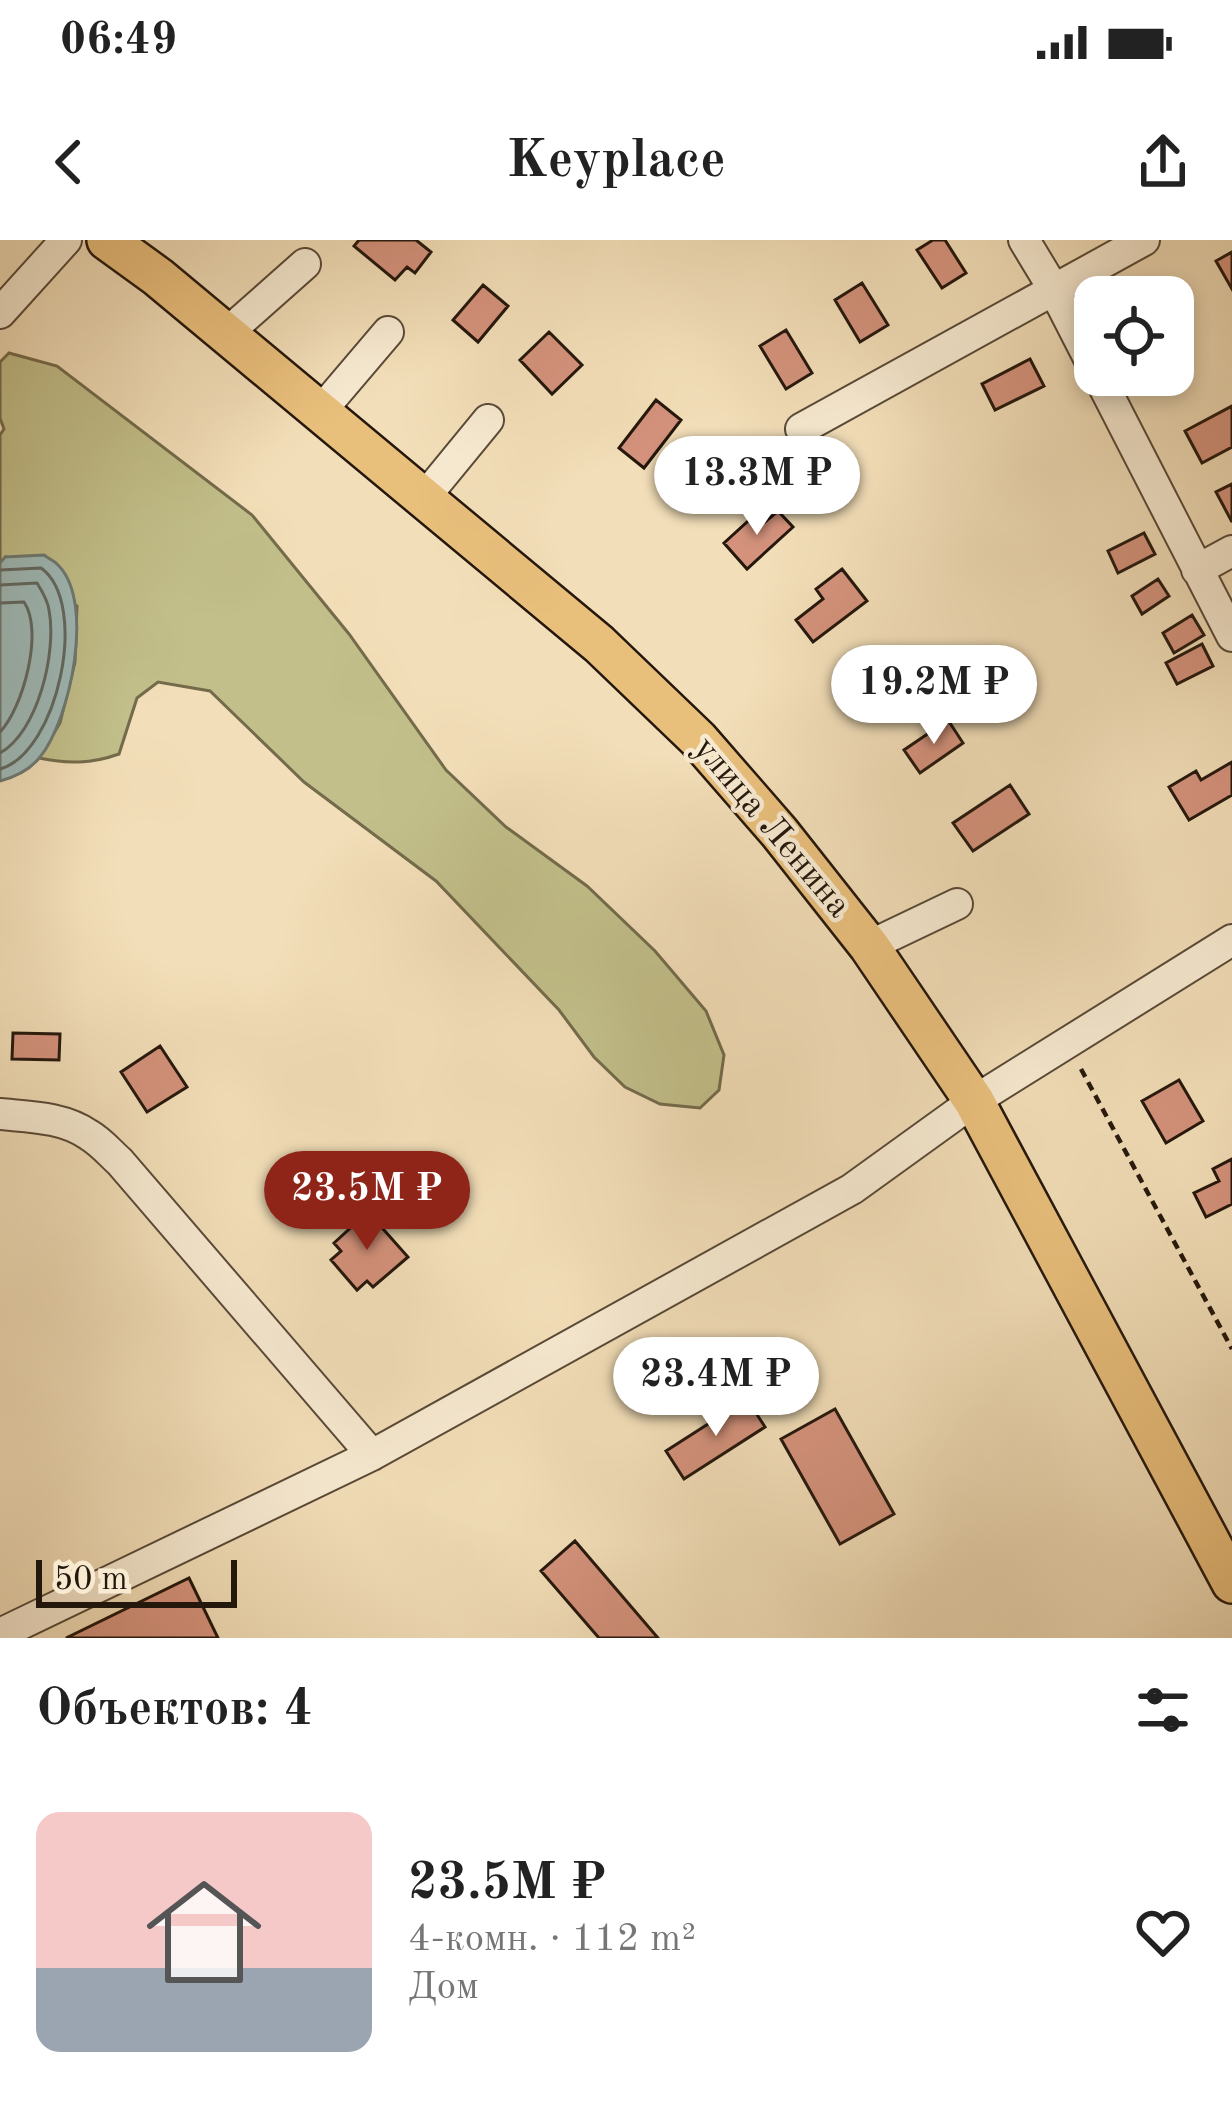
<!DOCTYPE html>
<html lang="ru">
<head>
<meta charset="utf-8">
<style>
	:root { --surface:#fff; --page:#f6f6f6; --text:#222; --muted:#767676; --line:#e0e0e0; --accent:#8f2418 }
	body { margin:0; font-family:"Old Standard TT",serif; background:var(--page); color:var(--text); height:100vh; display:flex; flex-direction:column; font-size:45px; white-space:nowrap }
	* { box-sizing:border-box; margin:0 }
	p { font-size:39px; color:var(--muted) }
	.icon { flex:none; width:66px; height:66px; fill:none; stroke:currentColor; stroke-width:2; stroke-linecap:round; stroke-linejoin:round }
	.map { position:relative; height:1398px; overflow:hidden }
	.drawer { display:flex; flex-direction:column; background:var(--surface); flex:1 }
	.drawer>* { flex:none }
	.fabs { position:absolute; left:1074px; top:36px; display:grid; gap:24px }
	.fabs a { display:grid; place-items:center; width:120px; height:120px; border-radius:24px; background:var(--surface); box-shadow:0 6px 18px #0003; font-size:60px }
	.scale { position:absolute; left:36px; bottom:30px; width:201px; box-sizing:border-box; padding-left:12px; border:6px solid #24170c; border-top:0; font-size:33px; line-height:42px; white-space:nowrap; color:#24170c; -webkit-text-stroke:9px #f7ead1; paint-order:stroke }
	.price { position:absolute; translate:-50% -102px; padding:0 27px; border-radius:42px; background:#fff; color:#222; font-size:39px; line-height:78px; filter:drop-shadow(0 3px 6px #0008) }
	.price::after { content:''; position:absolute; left:50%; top:72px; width:36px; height:27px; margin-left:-18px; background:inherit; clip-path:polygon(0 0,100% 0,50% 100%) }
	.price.on { background:var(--accent); color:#fff }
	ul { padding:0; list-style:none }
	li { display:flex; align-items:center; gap:36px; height:300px; padding:0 36px }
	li+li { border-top:3px solid var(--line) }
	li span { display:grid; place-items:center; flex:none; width:336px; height:240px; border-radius:24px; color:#555 }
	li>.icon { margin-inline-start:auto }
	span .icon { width:144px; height:144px; fill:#fffc; stroke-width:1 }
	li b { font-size:51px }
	h2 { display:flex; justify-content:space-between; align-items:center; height:144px; padding:0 36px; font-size:51px }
	.status { display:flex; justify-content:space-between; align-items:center; height:84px; padding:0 60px; background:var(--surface); direction:ltr }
	.status svg { height:33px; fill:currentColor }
	header { display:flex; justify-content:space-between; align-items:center; height:156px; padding:0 36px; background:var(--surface); font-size:54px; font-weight:700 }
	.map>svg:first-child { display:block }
	.green { fill:#c2bf8a; stroke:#736b4b; stroke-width:3 }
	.water { fill:#9ebab8; stroke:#6d7973; stroke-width:3 }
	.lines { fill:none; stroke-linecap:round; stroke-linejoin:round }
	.shore { stroke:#616862; stroke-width:3 }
	.building { fill:#d4927c; stroke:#24170c; stroke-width:3 }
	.minor-casing { stroke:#584937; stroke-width:34 }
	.major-casing { stroke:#24170c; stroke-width:44 }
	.path { stroke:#24170c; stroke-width:4.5; stroke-dasharray:9 6; stroke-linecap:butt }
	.minor { stroke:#f7ead1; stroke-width:30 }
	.major { stroke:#e9bf7c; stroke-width:39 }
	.labels { text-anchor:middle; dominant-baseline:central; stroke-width:9; stroke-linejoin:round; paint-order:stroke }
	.street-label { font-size:36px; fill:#24170c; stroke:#f7ead1 }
</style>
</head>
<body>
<div class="status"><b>06:49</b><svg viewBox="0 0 49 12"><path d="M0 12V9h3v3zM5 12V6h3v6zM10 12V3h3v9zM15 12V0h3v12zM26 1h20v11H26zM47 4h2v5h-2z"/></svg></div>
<header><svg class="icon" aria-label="back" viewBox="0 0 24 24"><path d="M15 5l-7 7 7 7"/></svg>Keyplace<svg class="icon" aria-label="share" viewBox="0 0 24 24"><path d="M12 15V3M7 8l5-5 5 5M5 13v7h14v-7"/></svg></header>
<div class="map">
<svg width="1232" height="1398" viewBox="0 0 1232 1398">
	<rect width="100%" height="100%" fill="#f2deb8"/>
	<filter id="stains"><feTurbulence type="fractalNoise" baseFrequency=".00167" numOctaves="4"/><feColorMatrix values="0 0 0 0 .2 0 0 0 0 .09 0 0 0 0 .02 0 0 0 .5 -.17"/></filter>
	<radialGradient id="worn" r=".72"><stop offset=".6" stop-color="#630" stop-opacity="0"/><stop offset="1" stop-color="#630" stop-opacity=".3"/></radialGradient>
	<path class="green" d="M9 113 57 126 252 275 349 394 446 530 506 587 587 646 655 711 706 771 724 815 719 850 700 868 660 864 625 847 594 817 559 770 436 641 304 542 210 451 158 442 137 458 119 514C91 524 68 524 39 518L60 483 75 422 77 366 6 317 0 323V195L4 189 0 178V122Z"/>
	<path class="water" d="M44 315C49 319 55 321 59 326 95 364 70 480 40 517 30 530 15 537 0 541V323L5 317Z"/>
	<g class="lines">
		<path class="shore" d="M0 330 41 328C90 363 58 513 0 529
			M0 345 37 343C42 351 48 361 49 370 57 412 38 492 0 513
			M0 363 24 362C44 391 23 468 0 492"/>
	</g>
	<path class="building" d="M359 0H416L431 12 415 33 407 27 395 40 354 6Z
		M933 0H945L966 33 942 48 917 10Z
		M1232 12V49L1216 21Z
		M862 43 888 85 860 102 835 60Z
		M483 45 508 66 478 102 453 80Z
		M1173 87 1187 113 1173 120Z
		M786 90 812 133 786 149 760 106Z
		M549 92 582 125 552 154 520 120Z
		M1030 119 1044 146 995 170 982 144Z
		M656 160 681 180 644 228 619 208Z
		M1232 166V207L1202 223 1185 191Z
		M1232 244V282L1216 252Z
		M778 271 793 287 747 329 724 303 757 273 765 282Z
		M1144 293 1155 314 1118 333 1108 311Z
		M842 329 867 361 813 402 796 380 823 359 816 349Z
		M1158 339 1169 356 1142 374 1132 356Z
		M1192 375 1204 395 1174 413 1163 393Z
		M1202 404 1213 426 1177 444 1166 423Z
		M895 418 912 442 870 472 853 448Z
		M948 480 963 503 920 533 904 510Z
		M1232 522V555L1189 580 1169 547 1196 531 1201 540Z
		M1010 545 1029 574 973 611 953 583Z
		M13 793 60 794 59 820 12 819Z
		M160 806 187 847 147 872 121 832Z
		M1179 840 1203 881 1166 903 1142 861Z
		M1232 919V964L1206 977 1194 953 1219 941 1213 929Z
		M368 972 408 1017 373 1047 367 1041 357 1050 331 1020 341 1011 334 1003Z
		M747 1159 765 1187 684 1239 666 1211Z
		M835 1169 894 1274 840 1304 781 1199Z
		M575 1301 658 1398H599L541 1331Z
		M189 1338 218 1398H66Z"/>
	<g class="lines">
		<defs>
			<path id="minor" d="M1024 0 1053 48 1095 130
				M0 73 66 0
				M226 94 305 24
				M1098 135 1232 396
				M320 172 388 92
				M801 189 1144 0
				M424 258 488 180
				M1197 330 1232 311
				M869 706 957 664
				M0 874C30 877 63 877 89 895 101 902 110 913 120 922L372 1215
				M0 1394 372 1215 852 949 974 861 1232 700"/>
			<path id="major" d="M107 0 158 37 599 404 698 499 779 592 869 706 974 861 1232 1343"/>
		</defs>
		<use href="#minor" class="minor-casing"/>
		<use href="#major" class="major-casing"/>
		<path class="path" d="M1081 829 1232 1109"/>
		<use href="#minor" class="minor"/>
		<use href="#major" class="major"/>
	</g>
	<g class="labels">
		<g class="street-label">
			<text transform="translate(771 588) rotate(50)">улица Ленина</text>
		</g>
	</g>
	<rect width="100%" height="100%" filter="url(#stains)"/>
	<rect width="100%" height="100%" fill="url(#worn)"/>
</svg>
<div class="fabs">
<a><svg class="icon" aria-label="locate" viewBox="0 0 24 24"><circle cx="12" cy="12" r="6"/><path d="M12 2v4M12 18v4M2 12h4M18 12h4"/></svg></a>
</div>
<div class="scale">50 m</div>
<b class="price" style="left:757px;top:298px">13.3M ₽</b>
<b class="price" style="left:934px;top:507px">19.2M ₽</b>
<b class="price on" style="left:367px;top:1013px">23.5M ₽</b>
<b class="price" style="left:716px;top:1199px">23.4M ₽</b>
</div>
<section class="drawer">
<h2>Объектов: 4<svg class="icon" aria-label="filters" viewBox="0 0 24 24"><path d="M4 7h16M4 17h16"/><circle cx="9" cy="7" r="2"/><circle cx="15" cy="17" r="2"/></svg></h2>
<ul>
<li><span style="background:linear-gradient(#f6c9c9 65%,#9aa5b1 0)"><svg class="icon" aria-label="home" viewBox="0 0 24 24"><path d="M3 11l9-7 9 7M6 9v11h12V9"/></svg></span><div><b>23.5M ₽</b><p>4-комн. · 112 m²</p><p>Дом</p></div><svg class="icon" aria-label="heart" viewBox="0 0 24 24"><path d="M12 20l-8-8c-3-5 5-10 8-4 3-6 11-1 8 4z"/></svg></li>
</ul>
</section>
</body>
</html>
